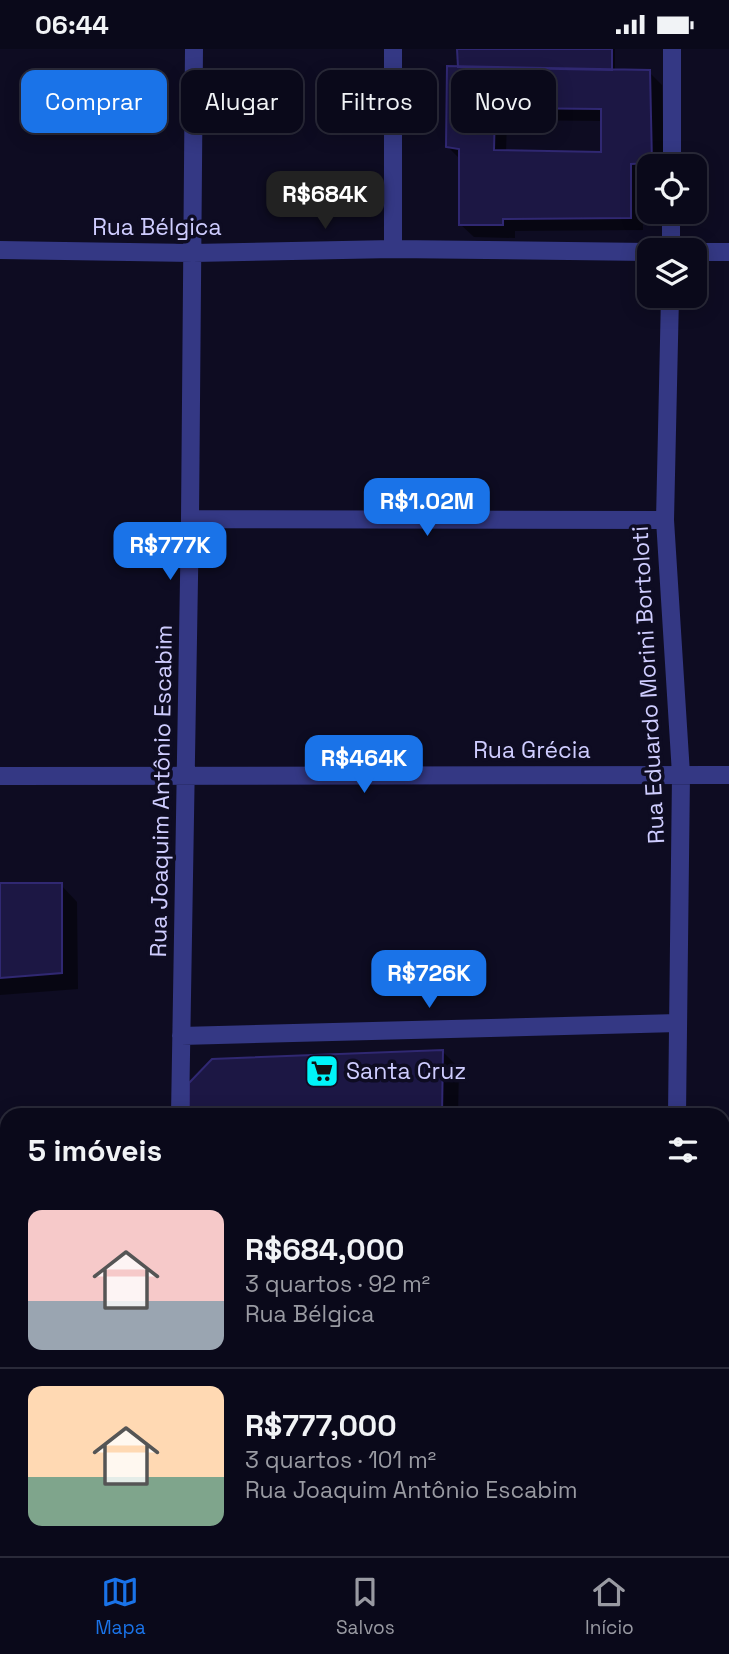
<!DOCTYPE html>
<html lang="pt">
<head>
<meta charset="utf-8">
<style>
	:root { --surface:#0a091a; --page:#181727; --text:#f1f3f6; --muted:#999aa2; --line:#2a2a39; --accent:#1a73e8 }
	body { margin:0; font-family:"Space Grotesk",sans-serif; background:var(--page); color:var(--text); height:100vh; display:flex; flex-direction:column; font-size:26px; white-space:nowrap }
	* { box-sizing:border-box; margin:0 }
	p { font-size:23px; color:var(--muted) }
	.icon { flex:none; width:38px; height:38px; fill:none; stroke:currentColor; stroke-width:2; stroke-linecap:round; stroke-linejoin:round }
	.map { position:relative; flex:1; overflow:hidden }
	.sheet { position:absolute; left:0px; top:1059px; width:730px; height:450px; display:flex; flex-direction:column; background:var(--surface); border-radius:21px 21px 0 0; box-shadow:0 4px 18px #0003,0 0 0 2px var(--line) }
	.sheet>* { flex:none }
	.banner { position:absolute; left:21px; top:21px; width:688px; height:63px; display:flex; gap:14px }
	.fabs { position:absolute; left:637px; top:105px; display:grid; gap:14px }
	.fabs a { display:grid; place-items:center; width:70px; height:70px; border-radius:14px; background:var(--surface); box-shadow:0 4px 18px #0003,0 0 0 2px var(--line); font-size:35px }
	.price { position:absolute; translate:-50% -60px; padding:0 16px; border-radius:14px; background:var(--accent); color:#fff; font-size:23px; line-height:46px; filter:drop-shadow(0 2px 4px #0008) }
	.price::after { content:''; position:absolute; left:50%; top:42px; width:21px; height:16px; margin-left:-10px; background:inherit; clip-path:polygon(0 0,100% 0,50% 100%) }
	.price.current { background:#222; color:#fff }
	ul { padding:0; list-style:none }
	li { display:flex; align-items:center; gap:21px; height:175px; padding:0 28px }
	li+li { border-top:2px solid var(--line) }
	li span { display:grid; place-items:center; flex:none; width:196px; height:140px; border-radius:14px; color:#555 }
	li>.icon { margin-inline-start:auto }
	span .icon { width:84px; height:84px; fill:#fffc; stroke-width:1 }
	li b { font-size:30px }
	h2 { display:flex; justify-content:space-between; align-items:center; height:84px; padding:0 28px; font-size:30px }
	.pill { padding:0 24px; border-radius:14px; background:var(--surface); box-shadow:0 4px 18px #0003,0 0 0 2px var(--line); font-size:24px; line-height:63px }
	.pill.current { background:var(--accent); color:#fff }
	.status { display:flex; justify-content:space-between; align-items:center; height:49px; padding:0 35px; background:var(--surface); direction:ltr }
	.status svg { height:19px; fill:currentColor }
	.dock { display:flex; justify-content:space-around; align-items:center; height:98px; border-top:2px solid var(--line); background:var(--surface); font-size:19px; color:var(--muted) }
	.dock a { display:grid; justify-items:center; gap:4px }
	.dock .current { color:var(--accent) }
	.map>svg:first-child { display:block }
	.shadow { fill:#0007; fill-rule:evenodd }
	.building { fill:#1c1744; stroke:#302872; stroke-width:2; fill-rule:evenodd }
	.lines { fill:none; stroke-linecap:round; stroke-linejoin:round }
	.minor { stroke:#343884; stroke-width:18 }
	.major { stroke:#b154ff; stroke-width:18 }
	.labels { text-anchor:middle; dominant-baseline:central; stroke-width:7; stroke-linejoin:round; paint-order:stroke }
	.street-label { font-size:23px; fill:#cfcdff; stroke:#0e0c22 }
	.poi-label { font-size:23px; fill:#cfcdff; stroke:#0e0c22; text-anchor:start }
</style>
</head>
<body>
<div class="status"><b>06:44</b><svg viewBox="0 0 49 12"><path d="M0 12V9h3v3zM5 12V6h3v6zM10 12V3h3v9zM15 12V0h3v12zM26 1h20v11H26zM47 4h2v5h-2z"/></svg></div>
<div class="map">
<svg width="729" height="1507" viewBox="0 0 729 1507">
	<rect width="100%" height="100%" fill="#0e0c22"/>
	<path class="shadow" d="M459 0H615V22L649 23 662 36 664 117H649V127H643V181L515 182V189L474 188 461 176V111L448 98 460 19ZM507 71 603 72 602 104 506 103Z
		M0 836H61L77 853 78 940 0 946Z
		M442 1002 459 1019 458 1066H191Z
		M0 1265H7V1393H0Z"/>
	<path class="building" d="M457 0H612V21L458 18Z
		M447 17 650 21 652 114 631 115V169L503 170V176H459V100L446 98ZM495 59 601 60V103L494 101Z
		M0 834H62V924L0 929Z
		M443 1001 442 1066H189V1034L212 1010Z
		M0 1263H7V1378H0Z"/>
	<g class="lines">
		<path class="minor" d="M393 0V200
			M672 117V0
			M0 201 193 204 393 200 649 203
			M671 201V163
			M695 203H729
			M670 247 665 471 681 725 677 1066
			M190 470 665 471
			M0 727 729 726
			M181 987 678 974
			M180 1066 190 470 194 0
			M328 1502V1507
			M571 1502V1507
			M176 1507V1502"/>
		<path class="major" d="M723 1411H729
			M0 1420 7 1419
			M723 1465H729
			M0 1476H7"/>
	</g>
	<defs>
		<symbol id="supermarket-square" viewBox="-11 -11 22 22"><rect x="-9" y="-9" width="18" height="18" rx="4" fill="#00f4f8" stroke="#0e0c22"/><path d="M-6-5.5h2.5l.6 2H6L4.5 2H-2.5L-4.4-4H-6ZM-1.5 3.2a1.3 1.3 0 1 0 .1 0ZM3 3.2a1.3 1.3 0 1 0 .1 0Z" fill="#111"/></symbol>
	</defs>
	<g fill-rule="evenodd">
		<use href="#supermarket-square" x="303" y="1003" width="38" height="38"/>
	</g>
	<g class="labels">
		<g class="street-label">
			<text x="157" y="178">Rua Bélgica</text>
			<text transform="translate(648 636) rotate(-93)">Rua Eduardo Morini Bortoloti</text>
			<text x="532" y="701">Rua Grécia</text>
			<text transform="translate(161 742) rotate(-89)">Rua Joaquim Antônio Escabim</text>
		</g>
		<g class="poi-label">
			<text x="346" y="1022">Santa Cruz</text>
		</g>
	</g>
</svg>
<div class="fabs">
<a><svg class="icon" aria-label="locate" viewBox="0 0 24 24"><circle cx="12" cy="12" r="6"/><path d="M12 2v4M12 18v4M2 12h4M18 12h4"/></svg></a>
<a><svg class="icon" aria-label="layers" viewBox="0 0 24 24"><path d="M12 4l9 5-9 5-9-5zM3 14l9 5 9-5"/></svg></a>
</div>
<b class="price current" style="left:325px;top:182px">R$684K</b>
<b class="price" style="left:427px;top:489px">R$1.02M</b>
<b class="price" style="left:170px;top:533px">R$777K</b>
<b class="price" style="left:364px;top:746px">R$464K</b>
<b class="price" style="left:429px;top:961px">R$726K</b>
<div class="banner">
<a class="pill current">Comprar</a>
<a class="pill">Alugar</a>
<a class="pill">Filtros</a>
<a class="pill">Novo</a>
</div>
<section class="sheet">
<h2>5 imóveis<svg class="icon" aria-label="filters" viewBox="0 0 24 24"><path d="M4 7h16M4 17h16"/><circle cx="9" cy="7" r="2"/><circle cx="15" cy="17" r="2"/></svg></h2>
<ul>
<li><span style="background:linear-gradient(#f6c9c9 65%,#9aa5b1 0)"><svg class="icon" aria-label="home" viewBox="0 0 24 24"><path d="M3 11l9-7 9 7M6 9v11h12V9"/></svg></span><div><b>R$684,000</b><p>3 quartos · 92 m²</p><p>Rua Bélgica</p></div></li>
<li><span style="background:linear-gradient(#ffd9b3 65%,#7fa58c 0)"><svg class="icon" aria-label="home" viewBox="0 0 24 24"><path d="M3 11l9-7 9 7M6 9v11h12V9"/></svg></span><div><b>R$777,000</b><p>3 quartos · 101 m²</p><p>Rua Joaquim Antônio Escabim</p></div></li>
</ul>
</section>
</div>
<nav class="dock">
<a class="current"><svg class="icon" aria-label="map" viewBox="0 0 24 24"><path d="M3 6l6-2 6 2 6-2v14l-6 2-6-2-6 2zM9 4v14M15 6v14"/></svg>Mapa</a>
<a><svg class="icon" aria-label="saved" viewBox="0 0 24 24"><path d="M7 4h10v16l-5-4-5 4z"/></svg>Salvos</a>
<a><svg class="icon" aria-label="home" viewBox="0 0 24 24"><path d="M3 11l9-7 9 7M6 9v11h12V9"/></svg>Início</a>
</nav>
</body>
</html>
